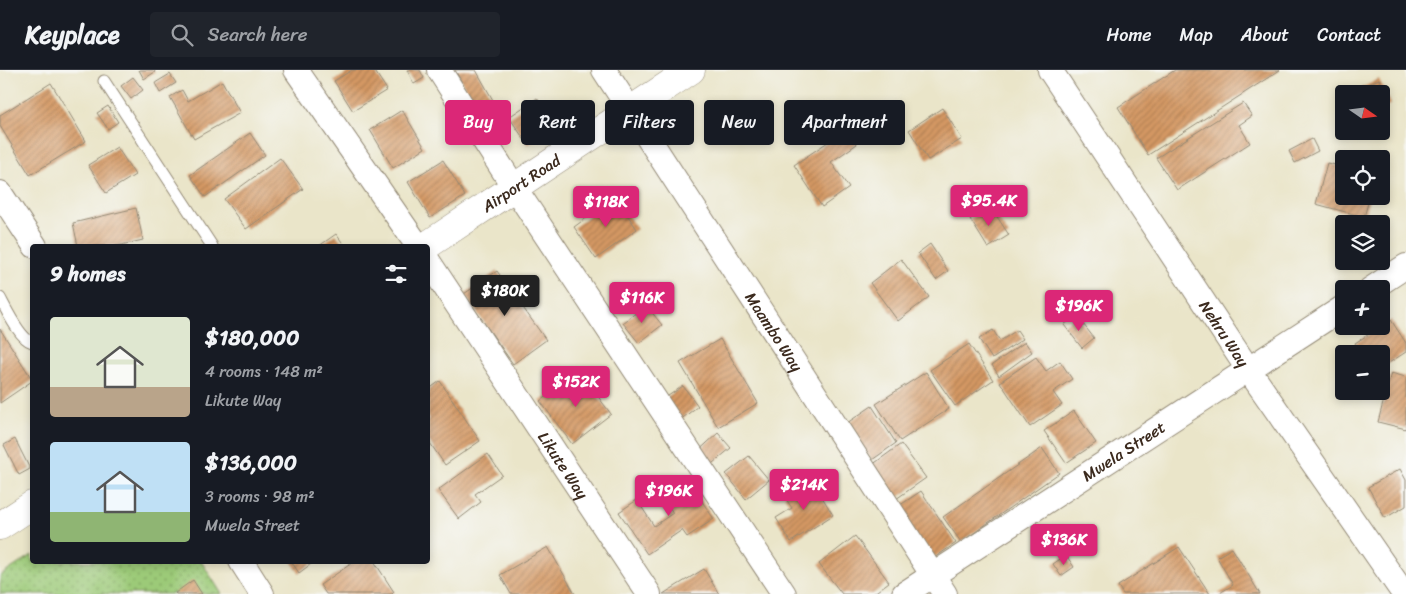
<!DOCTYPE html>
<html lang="en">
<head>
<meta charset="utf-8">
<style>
	:root { --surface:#171b24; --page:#20242c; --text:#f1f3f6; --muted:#9ea1a6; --line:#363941; --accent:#db2777 }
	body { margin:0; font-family:Sriracha,sans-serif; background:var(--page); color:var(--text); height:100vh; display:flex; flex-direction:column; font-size:19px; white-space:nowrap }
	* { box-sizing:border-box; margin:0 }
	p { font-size:16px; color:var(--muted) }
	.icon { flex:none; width:28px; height:28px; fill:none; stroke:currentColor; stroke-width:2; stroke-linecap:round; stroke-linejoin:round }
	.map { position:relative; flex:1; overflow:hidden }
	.panel { position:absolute; left:30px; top:174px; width:400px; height:320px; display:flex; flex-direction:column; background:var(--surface); border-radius:5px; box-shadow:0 2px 8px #0003 }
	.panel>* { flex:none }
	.guide { position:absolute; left:445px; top:30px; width:475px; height:45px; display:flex; gap:10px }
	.needle { width:32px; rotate:104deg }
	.buttons { position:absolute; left:1335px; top:15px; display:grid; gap:10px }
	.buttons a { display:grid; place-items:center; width:55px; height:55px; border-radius:5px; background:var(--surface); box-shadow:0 2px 8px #0003; font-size:25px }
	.price { position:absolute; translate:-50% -42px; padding:0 11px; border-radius:5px; background:var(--accent); color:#fff; font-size:16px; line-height:32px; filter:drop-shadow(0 1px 2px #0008) }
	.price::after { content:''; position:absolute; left:50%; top:30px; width:15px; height:11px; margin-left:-8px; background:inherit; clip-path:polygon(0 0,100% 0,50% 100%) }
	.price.active { background:#222; color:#fff }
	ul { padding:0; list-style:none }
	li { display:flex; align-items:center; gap:15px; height:125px; padding:0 20px }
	li span { display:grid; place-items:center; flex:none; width:140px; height:100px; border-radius:5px; color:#555 }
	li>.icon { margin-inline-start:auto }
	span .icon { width:60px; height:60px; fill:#fffc; stroke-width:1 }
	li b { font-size:21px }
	h2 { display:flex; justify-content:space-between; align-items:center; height:60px; padding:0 20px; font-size:21px }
	.tag { padding:0 18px; border-radius:5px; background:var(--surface); box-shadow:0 2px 8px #0003; font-size:18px; line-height:45px }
	.tag.active { background:var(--accent); color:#fff }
	header { display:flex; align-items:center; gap:30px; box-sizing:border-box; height:70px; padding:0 25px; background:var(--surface); border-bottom:1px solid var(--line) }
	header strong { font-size:24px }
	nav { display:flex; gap:28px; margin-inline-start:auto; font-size:18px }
	.search { width:350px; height:45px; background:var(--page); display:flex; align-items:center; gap:12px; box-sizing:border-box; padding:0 18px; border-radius:5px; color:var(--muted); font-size:19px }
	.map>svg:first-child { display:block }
	.green { fill:url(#green-dots); stroke:#6c7a4b }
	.building { fill:url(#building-hatch) }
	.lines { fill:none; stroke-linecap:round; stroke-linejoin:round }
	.lane-casing { stroke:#928874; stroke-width:13 }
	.street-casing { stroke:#928874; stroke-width:26 }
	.secondary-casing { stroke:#928874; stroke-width:29 }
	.lane { stroke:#fff; stroke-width:11 }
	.street { stroke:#fff; stroke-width:24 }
	.secondary { stroke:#fff; stroke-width:28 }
	.labels { text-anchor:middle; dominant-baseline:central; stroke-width:4; stroke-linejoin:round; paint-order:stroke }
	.street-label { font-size:16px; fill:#3b2a1e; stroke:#f6f6f2 }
</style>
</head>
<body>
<header>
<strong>Keyplace</strong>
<div class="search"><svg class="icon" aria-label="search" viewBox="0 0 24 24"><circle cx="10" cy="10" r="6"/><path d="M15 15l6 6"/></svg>Search here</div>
<nav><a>Home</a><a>Map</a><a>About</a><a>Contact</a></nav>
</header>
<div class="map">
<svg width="1406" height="524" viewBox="0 0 1406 524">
	<defs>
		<pattern id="green-dots" width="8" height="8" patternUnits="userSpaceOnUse" patternTransform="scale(1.25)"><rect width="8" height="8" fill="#9cca78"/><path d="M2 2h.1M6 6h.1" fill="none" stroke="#80a462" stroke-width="1.8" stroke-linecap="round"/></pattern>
		<pattern id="building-hatch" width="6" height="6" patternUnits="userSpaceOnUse" patternTransform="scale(1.25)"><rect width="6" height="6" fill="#d49863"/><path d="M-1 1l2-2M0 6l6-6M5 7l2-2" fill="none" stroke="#ad7c51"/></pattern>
	</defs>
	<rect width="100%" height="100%" fill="#f6f6f2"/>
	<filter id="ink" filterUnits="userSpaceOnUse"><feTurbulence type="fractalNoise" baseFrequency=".02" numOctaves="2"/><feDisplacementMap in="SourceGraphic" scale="10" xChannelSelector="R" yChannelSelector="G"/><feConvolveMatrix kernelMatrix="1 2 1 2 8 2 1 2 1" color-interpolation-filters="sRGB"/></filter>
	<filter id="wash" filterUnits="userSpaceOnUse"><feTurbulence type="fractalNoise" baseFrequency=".0096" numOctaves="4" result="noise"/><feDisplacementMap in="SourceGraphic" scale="20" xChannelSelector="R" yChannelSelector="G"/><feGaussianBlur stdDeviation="1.12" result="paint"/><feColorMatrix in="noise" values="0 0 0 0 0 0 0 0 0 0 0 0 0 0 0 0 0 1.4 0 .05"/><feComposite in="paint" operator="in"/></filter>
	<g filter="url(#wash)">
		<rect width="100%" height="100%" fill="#eae5c9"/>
		<path class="green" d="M32 485V491H201L222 524H0V506Z"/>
		<g id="blocks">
			<path class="building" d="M139 0H154L155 2 144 9Z
				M352 0H374L387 20 353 41 334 11Z
				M407 0H420L424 8 414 14Z
				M455 0H476L498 39 482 48Z
				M1175 0H1280L1148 85 1118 37Z
				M170 4 176 13 160 23 155 13Z
				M133 7 143 20 131 29 121 16Z
				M1379 9 1391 34 1381 39V24H1363L1361 18Z
				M222 11 240 43 194 69 170 27 182 20 188 31Z
				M51 13 86 71 30 105 0 56V45Z
				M537 28 556 56 528 75 509 47Z
				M1243 33 1252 46 1239 55 1250 73 1177 120 1156 88Z
				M108 36 118 52 108 59 97 43Z
				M942 38 962 69 928 90 909 60Z
				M402 40 425 78 393 98 370 60Z
				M847 59 857 74 831 92 849 118 822 137 794 95Z
				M250 63 265 85 205 127 190 105Z
				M1312 69 1318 81 1295 93 1289 81Z
				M117 77 135 105 106 123 88 95Z
				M280 88 303 119 246 159 224 129Z
				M443 90 465 126 430 148 408 112Z
				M1327 93 1344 97V126H1370L1364 147 1316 134Z
				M615 127 637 159 596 189 574 157Z
				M990 136 1009 165 988 178 970 149Z
				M136 138 143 170 117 176H78L73 153Z
				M336 164 345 176H319Z
				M930 174 948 201 936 210 918 183Z
				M901 189 929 227 898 251 870 213Z
				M497 201 546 270 513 294 464 224Z
				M646 235 662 255 639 273 623 253Z
				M1076 245 1094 268 1082 278 1064 255Z
				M1391 250 1406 273V282L1381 298V284H1362L1355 273Z
				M0 259 32 309V311L0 333Z
				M993 260 1000 271 1017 260 1023 269 992 289 979 269Z
				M720 269 758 333 718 357 680 293Z
				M1025 272 1032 282 999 306 992 295Z
				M969 274 993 310 955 336 930 300Z
				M1036 287 1046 301 1060 291 1072 309 1053 322 1062 335 1030 357 1000 312Z
				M579 301 611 344 572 374 540 331Z
				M926 302 949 339 900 371 876 334Z
				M1391 303 1406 307V359L1378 352Z
				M440 311 480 371 445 395 428 370V320Z
				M683 316 698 336 679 351 665 328Z
				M872 336 896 373 872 390 847 353Z
				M1074 341 1096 373 1066 393 1044 361Z
				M718 363 731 378 707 398 695 384Z
				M15 369 30 399 19 405 4 375Z
				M901 374 926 408 896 429 872 395Z
				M1042 378 1059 403 961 472 943 447Z
				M488 384 502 405 475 424 481 432 459 449 438 420Z
				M749 386 769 410 746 429 726 404Z
				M1400 399 1406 410V436L1385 448 1368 417Z
				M686 408 714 449 687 467 682 460 647 484 619 442 637 430 654 456 673 443 661 424Z
				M811 409 833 445 791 472 776 448 792 438 784 426Z
				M921 421 956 473 931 490 896 438Z
				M855 466 889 512 873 524H842L819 494Z
				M548 477 575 524H511L500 505Z
				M1179 477 1210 524H1123L1118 516Z
				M1232 478 1260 524H1218L1233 515 1217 487Z
				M1066 485 1074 497 1061 506 1053 494Z
				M291 491H315L299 503Z
				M355 491H374L394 522 392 524H326L320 515Z
				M704 499 719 524H663Z
				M193 510 202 524H176L175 523Z"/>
		</g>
	</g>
	<g filter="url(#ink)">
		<use href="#blocks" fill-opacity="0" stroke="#928874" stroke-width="1"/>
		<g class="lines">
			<defs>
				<path id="lane" d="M104 11 212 176
					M0 228C6 239 20 269 32 272"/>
				<g id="street">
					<path d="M296 0 418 176"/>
					<path d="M439 0 514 117 784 524"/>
					<path id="s1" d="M604 0 945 524"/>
					<path id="s2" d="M1050 0 1248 299 1404 524"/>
					<path d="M0 123 35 176"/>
					<path id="s3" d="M428 191 649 524"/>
					<path d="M1371 219 1406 196"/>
					<path d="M241 491 262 524"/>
					<path id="s4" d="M904 524 1344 237"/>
				</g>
				<g id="secondary">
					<path id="s5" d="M426 176 691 0"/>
					<path d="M0 456 32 435"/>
				</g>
			</defs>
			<use href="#lane" class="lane-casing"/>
			<use href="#street" class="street-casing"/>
			<use href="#secondary" class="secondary-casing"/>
			<use href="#lane" class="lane"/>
			<use href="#street" class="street"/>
			<use href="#secondary" class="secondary"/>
		</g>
	</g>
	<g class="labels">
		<g class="street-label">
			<text stroke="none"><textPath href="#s5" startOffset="114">Airport Road</textPath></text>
			<text stroke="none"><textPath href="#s1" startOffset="312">Maambo Way</textPath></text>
			<text stroke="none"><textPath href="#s2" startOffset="316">Nehru Way</textPath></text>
			<text stroke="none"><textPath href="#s4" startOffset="262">Mwela Street</textPath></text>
			<text stroke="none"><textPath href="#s3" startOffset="245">Likute Way</textPath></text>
		</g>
	</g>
</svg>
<div class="buttons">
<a><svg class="needle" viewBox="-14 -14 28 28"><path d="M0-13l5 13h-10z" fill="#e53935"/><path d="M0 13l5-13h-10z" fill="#9ea1a6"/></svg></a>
<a><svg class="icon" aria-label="locate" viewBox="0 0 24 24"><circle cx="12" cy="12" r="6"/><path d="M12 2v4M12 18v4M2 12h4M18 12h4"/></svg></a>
<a><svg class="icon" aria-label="layers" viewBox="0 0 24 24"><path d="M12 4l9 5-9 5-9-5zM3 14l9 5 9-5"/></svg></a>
<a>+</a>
<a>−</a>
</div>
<b class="price" style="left:989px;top:157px">$95.4K</b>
<b class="price" style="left:606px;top:158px">$118K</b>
<b class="price active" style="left:505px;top:247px">$180K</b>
<b class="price" style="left:642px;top:254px">$116K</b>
<b class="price" style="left:1079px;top:262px">$196K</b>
<b class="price" style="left:576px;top:338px">$152K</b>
<b class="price" style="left:804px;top:441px">$214K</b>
<b class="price" style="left:669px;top:447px">$196K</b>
<b class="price" style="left:1064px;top:496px">$136K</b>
<div class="guide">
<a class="tag active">Buy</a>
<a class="tag">Rent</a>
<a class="tag">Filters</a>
<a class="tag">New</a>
<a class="tag">Apartment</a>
</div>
<section class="panel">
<h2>9 homes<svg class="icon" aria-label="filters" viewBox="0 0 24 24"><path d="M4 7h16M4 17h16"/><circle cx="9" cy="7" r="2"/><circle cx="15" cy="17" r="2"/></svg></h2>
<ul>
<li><span style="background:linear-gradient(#dfe7d0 70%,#b9a48a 0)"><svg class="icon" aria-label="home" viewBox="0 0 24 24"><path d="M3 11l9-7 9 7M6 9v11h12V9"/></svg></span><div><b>$180,000</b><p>4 rooms · 148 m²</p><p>Likute Way</p></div></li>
<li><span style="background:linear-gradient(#bfe0f5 70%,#8fb573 0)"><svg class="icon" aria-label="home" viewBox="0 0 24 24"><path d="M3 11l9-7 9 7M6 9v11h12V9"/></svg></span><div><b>$136,000</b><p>3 rooms · 98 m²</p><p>Mwela Street</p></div></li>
</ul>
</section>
</div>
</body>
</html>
